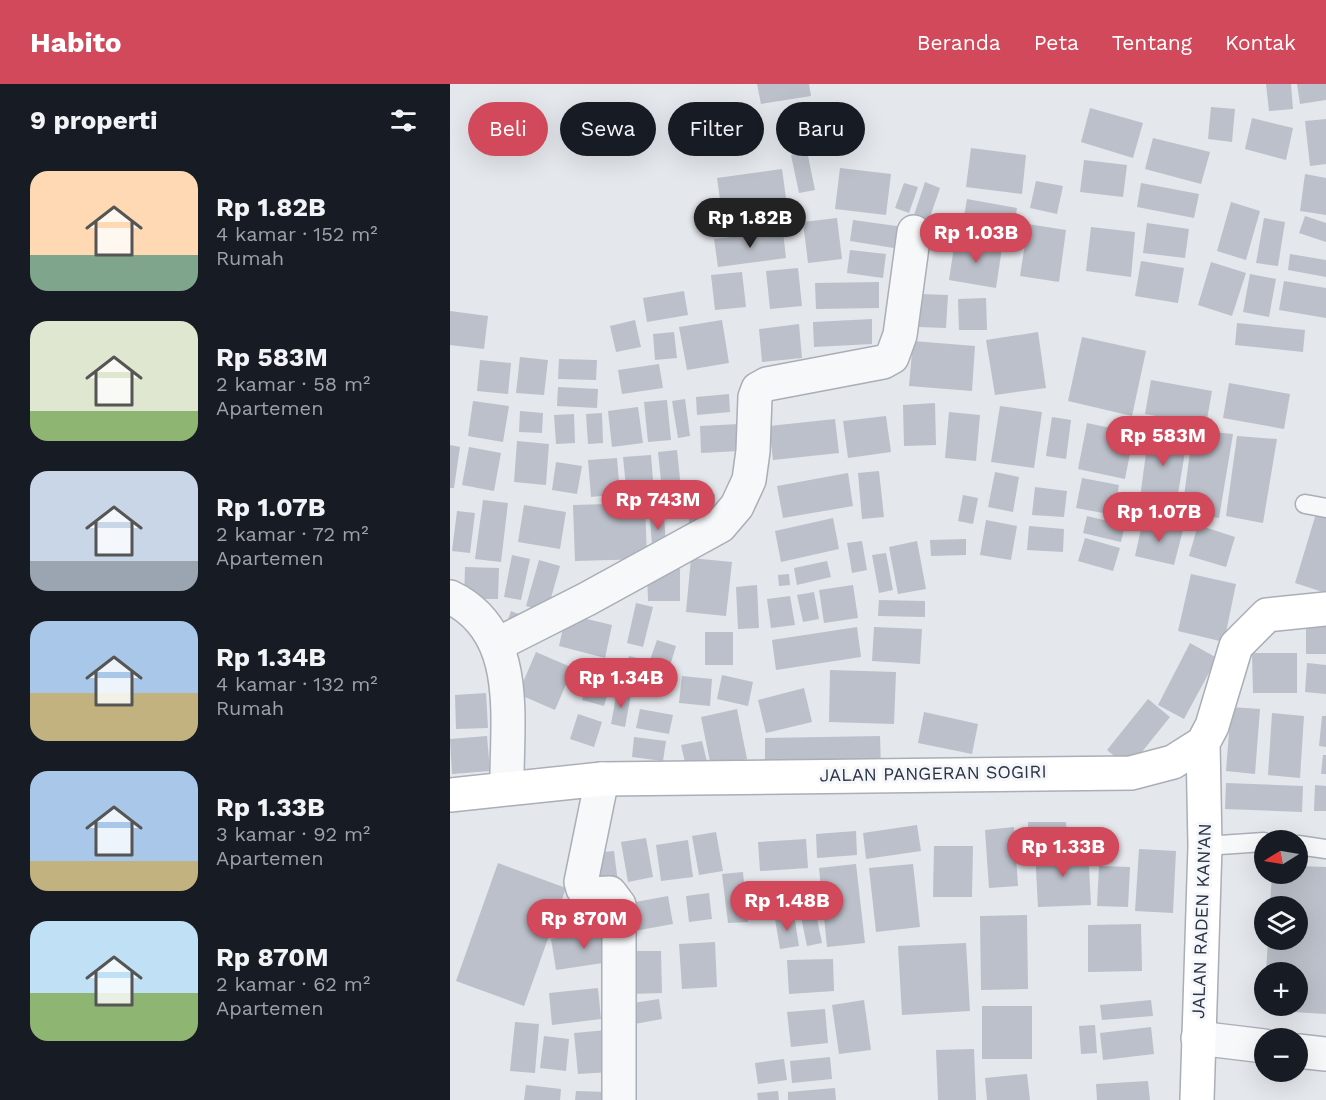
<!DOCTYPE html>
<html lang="id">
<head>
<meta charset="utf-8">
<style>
	:root { --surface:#171b24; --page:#20242c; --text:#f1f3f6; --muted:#9ea1a6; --accent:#d1495b }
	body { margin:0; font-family:"Work Sans",sans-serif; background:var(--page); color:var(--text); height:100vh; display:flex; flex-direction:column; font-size:22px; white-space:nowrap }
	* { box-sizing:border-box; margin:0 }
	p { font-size:20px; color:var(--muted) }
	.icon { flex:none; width:33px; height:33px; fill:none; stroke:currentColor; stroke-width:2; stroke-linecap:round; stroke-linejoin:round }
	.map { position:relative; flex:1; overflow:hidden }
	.drawer { display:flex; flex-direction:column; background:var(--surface); width:450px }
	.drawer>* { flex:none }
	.banner { position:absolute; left:18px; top:18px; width:570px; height:54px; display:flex; gap:12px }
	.needle { width:39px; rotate:259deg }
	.buttons { position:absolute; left:804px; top:746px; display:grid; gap:12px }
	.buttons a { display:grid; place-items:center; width:54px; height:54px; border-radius:50%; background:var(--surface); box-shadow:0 6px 24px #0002; font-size:30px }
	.price { position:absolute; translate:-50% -51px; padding:0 14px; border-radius:21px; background:var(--accent); color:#fff; font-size:20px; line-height:39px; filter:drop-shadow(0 2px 3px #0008) }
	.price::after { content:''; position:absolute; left:50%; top:36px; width:18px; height:14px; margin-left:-9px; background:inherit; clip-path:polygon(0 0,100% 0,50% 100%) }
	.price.on { background:#222; color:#fff }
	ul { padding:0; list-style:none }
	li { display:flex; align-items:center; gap:18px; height:150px; padding:0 30px }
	li span { display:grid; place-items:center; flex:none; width:168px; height:120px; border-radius:18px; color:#555 }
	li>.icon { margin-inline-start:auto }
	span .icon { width:72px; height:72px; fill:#fffc; stroke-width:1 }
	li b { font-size:26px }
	h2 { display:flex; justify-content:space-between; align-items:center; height:72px; padding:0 30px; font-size:26px }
	.pill { padding:0 21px; border-radius:27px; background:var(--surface); box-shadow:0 6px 24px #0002; font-size:21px; line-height:54px }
	.pill.on { background:var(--accent); color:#fff }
	header { display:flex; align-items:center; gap:36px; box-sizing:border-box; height:84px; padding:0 30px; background:var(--accent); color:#fff }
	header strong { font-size:28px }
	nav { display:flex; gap:33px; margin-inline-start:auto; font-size:21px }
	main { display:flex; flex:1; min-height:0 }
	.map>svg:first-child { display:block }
	.building { fill:#bbc0ca }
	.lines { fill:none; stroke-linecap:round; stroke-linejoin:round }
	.lane-casing { stroke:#a9aeb7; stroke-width:21 }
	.street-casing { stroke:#a9aeb7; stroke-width:36 }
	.secondary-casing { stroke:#a9aeb7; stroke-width:36 }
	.lane { stroke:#f7f8fa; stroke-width:18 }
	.street { stroke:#f7f8fa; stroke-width:33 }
	.secondary { stroke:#fff; stroke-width:33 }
	.labels { text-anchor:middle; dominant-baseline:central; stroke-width:6; stroke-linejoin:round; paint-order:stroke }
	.street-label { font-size:18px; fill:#2b3445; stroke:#f4f6f9 }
</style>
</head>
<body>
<header>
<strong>Habito</strong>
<nav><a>Beranda</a><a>Peta</a><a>Tentang</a><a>Kontak</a></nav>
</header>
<main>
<section class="drawer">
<h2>9 properti<svg class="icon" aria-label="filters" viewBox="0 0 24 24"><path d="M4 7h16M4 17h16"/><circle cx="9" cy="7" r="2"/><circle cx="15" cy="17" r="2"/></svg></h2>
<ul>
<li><span style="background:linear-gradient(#ffd9b3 70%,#7fa58c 0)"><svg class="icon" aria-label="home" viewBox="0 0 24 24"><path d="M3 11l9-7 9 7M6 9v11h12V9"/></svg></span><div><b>Rp 1.82B</b><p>4 kamar · 152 m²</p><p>Rumah</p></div></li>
<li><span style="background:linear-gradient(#dfe7d0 75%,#8fb573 0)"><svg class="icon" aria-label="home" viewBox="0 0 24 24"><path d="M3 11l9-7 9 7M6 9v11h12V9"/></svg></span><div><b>Rp 583M</b><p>2 kamar · 58 m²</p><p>Apartemen</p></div></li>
<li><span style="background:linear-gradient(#c9d6e8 75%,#9aa5b1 0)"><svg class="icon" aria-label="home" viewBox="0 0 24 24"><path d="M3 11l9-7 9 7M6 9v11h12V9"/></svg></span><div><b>Rp 1.07B</b><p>2 kamar · 72 m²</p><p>Apartemen</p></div></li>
<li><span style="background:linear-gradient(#a9c7e8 60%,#c2b280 0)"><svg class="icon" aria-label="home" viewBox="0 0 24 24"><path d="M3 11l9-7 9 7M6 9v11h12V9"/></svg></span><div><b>Rp 1.34B</b><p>4 kamar · 132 m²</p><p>Rumah</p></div></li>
<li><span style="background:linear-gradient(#a9c7e8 75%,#c2b280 0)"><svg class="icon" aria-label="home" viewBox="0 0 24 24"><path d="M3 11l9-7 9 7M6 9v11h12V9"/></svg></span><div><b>Rp 1.33B</b><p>3 kamar · 92 m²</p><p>Apartemen</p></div></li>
<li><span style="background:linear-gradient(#bfe0f5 60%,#8fb573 0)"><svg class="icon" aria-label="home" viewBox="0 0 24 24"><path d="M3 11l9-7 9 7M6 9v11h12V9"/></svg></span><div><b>Rp 870M</b><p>2 kamar · 62 m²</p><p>Apartemen</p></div></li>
</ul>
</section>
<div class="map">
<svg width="876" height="1016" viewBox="0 0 876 1016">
	<rect width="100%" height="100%" fill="#e4e7ec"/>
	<path class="building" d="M307 0H359L361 12 311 20Z
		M816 0H841L843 25 819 27Z
		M847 0H876V16L850 20Z
		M761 23 785 25 782 58 758 55Z
		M640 24 693 39 683 74 631 58Z
		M802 34 843 44 836 76 795 65Z
		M876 35V80L860 82 855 37Z
		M703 54 760 68 751 100 695 85Z
		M521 64 576 71 572 110 516 103Z
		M357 67 365 106 349 109 341 71Z
		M634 76 677 81 673 113 630 108Z
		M390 84 441 90 436 131 385 125Z
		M332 85 338 129 273 137 267 94Z
		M855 90 876 94V131L850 127Z
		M586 97 613 102 607 130 580 124Z
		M475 98 490 104 479 136 464 131Z
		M454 99 468 103 459 129 445 124Z
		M691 99 749 110 744 134 687 123Z
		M517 115 567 124 562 153 512 144Z
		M781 118 810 127 796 176 767 167Z
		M855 132 876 139V158L849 149Z
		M387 134 392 175 358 179 353 138Z
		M814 134 835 138 828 182 806 179Z
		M403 136 454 143 450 165 400 157Z
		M697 139 739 145 735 174 693 169Z
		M578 140 616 146 609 198 570 192Z
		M641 143 685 148 681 193 636 187Z
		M333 147 336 174 268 183 264 155Z
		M505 156 552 164 546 204 499 196Z
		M400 166 436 170 433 194 397 189Z
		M840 170 876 176V193L838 186Z
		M691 177 734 184 728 219 685 212Z
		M761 178 796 189 782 232 748 221Z
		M348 184 352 222 320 225 316 187Z
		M292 188 296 223 265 226 261 191Z
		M800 190 826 195 819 233 793 228Z
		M834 197 876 204V234L829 226Z
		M429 198V224L366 225 365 199Z
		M234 207 238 231 197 238 193 214Z
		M470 210 498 211 496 244 469 243Z
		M536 214 537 246H509L508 215Z
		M0 227 38 232 34 265 0 261Z
		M422 235V260L364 263 363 238Z
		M185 236 191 263 166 268 160 242Z
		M272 236 279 279 237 286 229 243Z
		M787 239 855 246 853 268 785 261Z
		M349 240 352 274 312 278 309 245Z
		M224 248 227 274 205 276 203 250Z
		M588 248 596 304 545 311 536 256Z
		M632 253 696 267 682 332 618 317Z
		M463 257 525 262 522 307 459 302Z
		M70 273 98 276 94 311 66 309Z
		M109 275 147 276 146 296 108 295Z
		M30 276 61 279 58 310 27 307Z
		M209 280 213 304 172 310 168 286Z
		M701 296 762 307 756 341 695 330Z
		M779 299 840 310 834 345 773 334Z
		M108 303 148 305 147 324 107 322Z
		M279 310 280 328 247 331 246 313Z
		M235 315 240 352 228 354 222 317Z
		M217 316 221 356 198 358 194 318Z
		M23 317 59 322 53 358 18 352Z
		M485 319 486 361 454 362 453 321Z
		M550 322 592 328 584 384 541 378Z
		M188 323 193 359 162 363 158 327Z
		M70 327 93 329 92 349 69 348Z
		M499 328 530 331 526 377 495 374Z
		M152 329 153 359 138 360 136 330Z
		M124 330 125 359 106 360 104 331Z
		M436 332 441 368 398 374 393 337Z
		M602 333 621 336 616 375 596 372Z
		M385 335 389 369 323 376 319 342Z
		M637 339 684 349 675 395 628 385Z
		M289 340 290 367 251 369 250 342Z
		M700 340 739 344 725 428 689 421Z
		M743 346 783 350 769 434 732 427Z
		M787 352 827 355 813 439 776 432Z
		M67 357 99 360 96 401 64 398Z
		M0 361 10 363 4 404H0Z
		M19 363 51 369 44 407 12 401Z
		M227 366 232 414 213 416 208 368Z
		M201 371 204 409 177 413 173 373Z
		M167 374 170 410 141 413 138 376Z
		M106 378 132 382 127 410 102 406Z
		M429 387 434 433 412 435 408 389Z
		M545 388 569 393 563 428 538 423Z
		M398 389 403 422 333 434 327 402Z
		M632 394 669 401 664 431 626 424Z
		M585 403 617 407 614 433 582 431Z
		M239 410H265V440H239Z
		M513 411 528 414 523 440 508 437Z
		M33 416 58 419 51 478 25 475Z
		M195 419 197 475 125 477 123 421Z
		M74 421 116 428 110 465 68 458Z
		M868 423 876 425V509L845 499Z
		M7 427 25 429 20 469 2 467Z
		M637 432 675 441 671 458 633 449Z
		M214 433 216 460 202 461 200 435Z
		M383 434 389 465 331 478 325 447Z
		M536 436 567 442 561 476 530 471Z
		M693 436 733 446 724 481 685 472Z
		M748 441 785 453 776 483 739 472Z
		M579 442 614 445 613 468 577 466Z
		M635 454 670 464 663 487 628 477Z
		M516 455V471L481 472 480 456Z
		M412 457 417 486 402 489 397 459Z
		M467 457 476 505 448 510 439 463Z
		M436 469 443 506 429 509 422 471Z
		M62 471 80 475 71 516 54 513Z
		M241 474 282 478 276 532 236 528Z
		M89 476 110 482 97 528 76 522Z
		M377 477 381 493 347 501 344 484Z
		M15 483 49 484 48 515H14Z
		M230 485V517H198L197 486Z
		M339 490 340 501 329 502 328 491Z
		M741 490 786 500 774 558 728 547Z
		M307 501 309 544 288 545 286 503Z
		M403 501 408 534 374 539 369 506Z
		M364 508 369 535 353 538 347 511Z
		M340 512 345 541 321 544 317 515Z
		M429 516 475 517V533L428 532Z
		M186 519 203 523 193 563 177 559Z
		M61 527 71 531 57 538Z
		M116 530 162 541 155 574 109 562Z
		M856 535 876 536V570H856Z
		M407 543 411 573 326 586 322 556Z
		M424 543 472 545 470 580 422 577Z
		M255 548H283V581H255Z
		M207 556 226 562 220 582 200 576Z
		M740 559 767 574 734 635 708 621Z
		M86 568 123 584 105 626 68 610Z
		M802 569H847V609H803Z
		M179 572 196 576 188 605 171 600Z
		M857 579 876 581V610L855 608Z
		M141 581 164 588 154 622 132 616Z
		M380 586 446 588 444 640 379 638Z
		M272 591 303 598 298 622 267 615Z
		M232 592 262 595 260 622 229 619Z
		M354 604 362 638 316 649 308 616Z
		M167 607 181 610 175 643 161 640Z
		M36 609 38 644 6 645 5 611Z
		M698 615 720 633 679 684 657 666Z
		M781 623 810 625 805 690 776 687Z
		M190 625 223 631 219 650 186 644Z
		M287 625 297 675 261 683 251 633Z
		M474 628 528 640 522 670 468 659Z
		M822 629 854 632 850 694 818 691Z
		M128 630 152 638 144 663 120 655Z
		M872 632H876V663L869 662Z
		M37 652 40 687 2 690 0 655Z
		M430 652 431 686 315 688V654Z
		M184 653 216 657 213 677 182 673Z
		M252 657 259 686 238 691 231 661Z
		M873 671H876V690H871Z
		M776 699 853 702 852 728 775 725Z
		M865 701 876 702V727H864Z
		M578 738H616L617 759 578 760Z
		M467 741 471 767 416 775 413 749Z
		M564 743 568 802 539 804 535 746Z
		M406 747 407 771 367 774 366 750Z
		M266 748 273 787 249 791 242 752Z
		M196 754 203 793 178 798 171 758Z
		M356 755 358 784 310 787 308 758Z
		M238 756 243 793 211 797 206 761Z
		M484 762H523L522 813H483Z
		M638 764 641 821 588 823 585 767Z
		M689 765 726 767 723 829 685 827Z
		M164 767 168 799 145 801 142 769Z
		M48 779 116 804 74 922 6 897Z
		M406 780 415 859 377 863 369 784Z
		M463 780 470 843 426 848 419 784Z
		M649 782 680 783 678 823 647 822Z
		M848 782 876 783V930L814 926V921H848V888H816L818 855H848V822H820L822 789H848Z
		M293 788 298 838 278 839 272 790Z
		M259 809 262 835 239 838 236 812Z
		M218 812 223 840 184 847 180 819Z
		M366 830 372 859 357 862 351 833Z
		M344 831 349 862 330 865 325 835Z
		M577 831 578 905 531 906 530 832Z
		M691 840 692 887 638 888V841Z
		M161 845 166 877 106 886 101 855Z
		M265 858 267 903 232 905 229 860Z
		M516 859 520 927 452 931 448 862Z
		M179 867H211L212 909 180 910Z
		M383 875 384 907 339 910 337 876Z
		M148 904 151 935 102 941 99 909Z
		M209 915 212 935 179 941 176 920Z
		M414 916 421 966 389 970 382 921Z
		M701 916 703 932 652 936 650 921Z
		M532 922H582V975H532Z
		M375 925 378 959 341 963 337 928Z
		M65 938 89 940 85 989 60 987Z
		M645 941 647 969 631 970 629 942Z
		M701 943 704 970 653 976 650 949Z
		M157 946 161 988 128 990 124 949Z
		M94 952 119 955 116 987 90 984Z
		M524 965 526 1016H488L486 966Z
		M380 973 382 995 342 999 340 977Z
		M334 975 337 996 308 1000 305 979Z
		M577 990 580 1016H537L535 994Z
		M698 997 700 1016H647L646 1000Z
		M76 1001 111 1005 110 1016H74Z
		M385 1004 386 1016H338V1008Z
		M126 1007 158 1008V1016H125Z
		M328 1007 329 1016H308L307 1009Z"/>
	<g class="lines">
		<defs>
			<path id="lane" d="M855 420 876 424
				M848 761 876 765
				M755 762 814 758"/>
			<path id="street" d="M0 513C73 548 56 637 57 704
				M48 560 137 515 270 442 287 422 299 396 303 367 305 313 308 305 317 300 433 278 442 273 450 251 464 148
				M152 695 131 798 133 805 138 810 160 809 169 821V1016
				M748 954 814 962
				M848 967 876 970"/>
			<path id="secondary" d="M0 711 152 695 681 689 723 678 753 659 762 642 786 562 817 531 876 525
				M747 1016 755 762 753 659"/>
		</defs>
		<use href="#lane" class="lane-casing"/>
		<use href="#street" class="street-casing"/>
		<use href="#secondary" class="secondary-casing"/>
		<use href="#lane" class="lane"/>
		<use href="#street" class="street"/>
		<use href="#secondary" class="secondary"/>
	</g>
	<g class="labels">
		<g class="street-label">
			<text transform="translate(483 689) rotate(-1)">JALAN PANGERAN SOGIRI</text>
			<text transform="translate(751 837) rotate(-88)">JALAN RADEN KAN'AN</text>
		</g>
	</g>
</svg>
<div class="buttons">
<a><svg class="needle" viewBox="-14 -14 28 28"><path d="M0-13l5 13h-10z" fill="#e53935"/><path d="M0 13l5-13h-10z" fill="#9ea1a6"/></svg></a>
<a><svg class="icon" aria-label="layers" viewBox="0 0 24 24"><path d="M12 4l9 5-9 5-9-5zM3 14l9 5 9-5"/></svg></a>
<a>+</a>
<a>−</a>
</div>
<b class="price on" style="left:300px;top:165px">Rp 1.82B</b>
<b class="price" style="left:526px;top:180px">Rp 1.03B</b>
<b class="price" style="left:713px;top:383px">Rp 583M</b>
<b class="price" style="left:208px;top:447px">Rp 743M</b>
<b class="price" style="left:709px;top:459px">Rp 1.07B</b>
<b class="price" style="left:171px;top:625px">Rp 1.34B</b>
<b class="price" style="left:613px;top:794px">Rp 1.33B</b>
<b class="price" style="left:337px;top:848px">Rp 1.48B</b>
<b class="price" style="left:134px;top:866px">Rp 870M</b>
<div class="banner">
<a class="pill on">Beli</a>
<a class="pill">Sewa</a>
<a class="pill">Filter</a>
<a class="pill">Baru</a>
</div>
</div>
</main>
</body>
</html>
